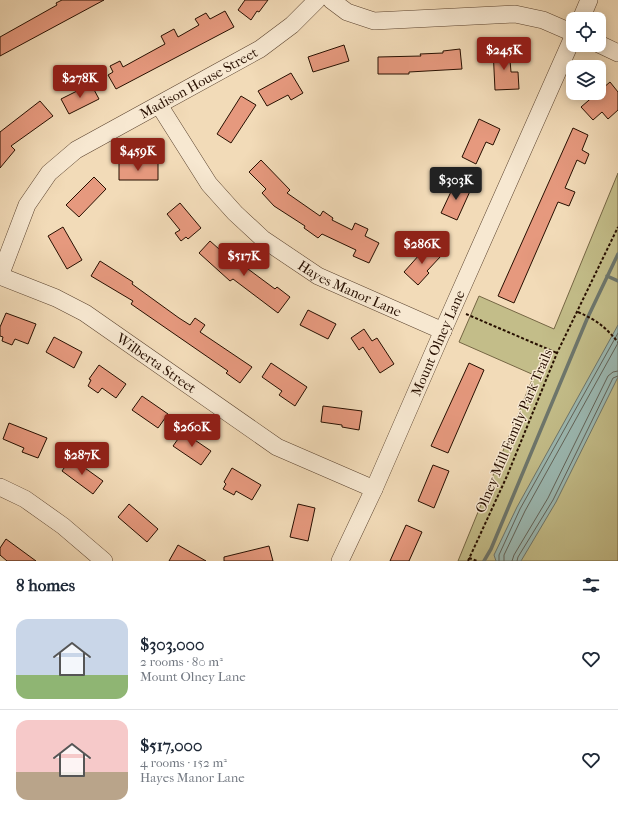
<!DOCTYPE html>
<html lang="en">
<head>
<meta charset="utf-8">
<style>
	:root { --surface:#fff; --page:#f2f2f3; --text:#1f2937; --muted:#747a83; --line:#e0e1e3; --accent:#8f2418 }
	body { margin:0; font-family:"IM FELL French Canon",serif; background:var(--page); color:var(--text); height:100vh; display:flex; flex-direction:column; font-size:15px; white-space:nowrap }
	* { box-sizing:border-box; margin:0 }
	p { font-size:13px; color:var(--muted) }
	.icon { flex:none; width:22px; height:22px; fill:none; stroke:currentColor; stroke-width:2; stroke-linecap:round; stroke-linejoin:round }
	.map { position:relative; height:561px; overflow:hidden }
	.panel { display:flex; flex-direction:column; background:var(--surface); flex:1 }
	.panel>* { flex:none }
	.tools { position:absolute; left:566px; top:12px; display:grid; gap:8px }
	.tools a { display:grid; place-items:center; width:40px; height:40px; border-radius:8px; background:var(--surface); box-shadow:0 2px 10px #0003; font-size:20px }
	.price { position:absolute; translate:-50% -34px; padding:0 9px; border-radius:4px; background:var(--accent); color:#fff; font-size:13px; line-height:26px; filter:drop-shadow(0 1px 2px #0008) }
	.price::after { content:''; position:absolute; left:50%; top:24px; width:12px; height:9px; margin-left:-6px; background:inherit; clip-path:polygon(0 0,100% 0,50% 100%) }
	.price.active { background:#222; color:#fff }
	ul { padding:0; list-style:none }
	li { display:flex; align-items:center; gap:12px; height:100px; padding:0 16px }
	li+li { border-top:1px solid var(--line) }
	li span { display:grid; place-items:center; flex:none; width:112px; height:80px; border-radius:12px; color:#555 }
	li>.icon { margin-inline-start:auto }
	span .icon { width:48px; height:48px; fill:#fffc; stroke-width:1 }
	li b { font-size:17px }
	h2 { display:flex; justify-content:space-between; align-items:center; height:48px; padding:0 16px; font-size:17px }
	.map>svg:first-child { display:block }
	.green { fill:#c3bd89; stroke:#756644 }
	.water { fill:#9cbab4; stroke:#6d766c }
	.lines { fill:none; stroke-linecap:round; stroke-linejoin:round }
	.shore { stroke:#62645a; stroke-width:1 }
	.stream { stroke:#6d766c; stroke-width:3.5 }
	.building { fill:#e6997e; stroke:#270f00 }
	.minor-casing { stroke:#5a422e; stroke-width:18 }
	.path { stroke:#270f00; stroke-width:2; stroke-dasharray:3 2; stroke-linecap:butt }
	.minor { stroke:#f7e8d1; stroke-width:17 }
	.labels { text-anchor:middle; dominant-baseline:central; stroke-width:3; stroke-linejoin:round; paint-order:stroke }
	.street-label { font-size:14px; fill:#270f00; stroke:#f7e8d1 }
</style>
</head>
<body>
<div class="map">
<svg width="618" height="561" viewBox="0 0 618 561">
	<rect width="100%" height="100%" fill="#f2dbb8"/>
	<filter id="stains"><feTurbulence type="fractalNoise" baseFrequency=".005" numOctaves="4"/><feColorMatrix values="0 0 0 0 .2 0 0 0 0 .09 0 0 0 0 .02 0 0 0 .5 -.17"/></filter>
	<radialGradient id="worn" r=".72"><stop offset=".6" stop-color="#630" stop-opacity="0"/><stop offset="1" stop-color="#630" stop-opacity=".3"/></radialGradient>
	<path class="green" d="M618 173V561H458L534 375 459 342 479 296 554 329Z"/>
	<path class="water" d="M618 325V377L556 502 521 561H496L494 555 517 507Z"/>
	<g class="lines">
		<path class="shore" d="M499 561V555L520 509 618 333
			M504 561V555L525 511 618 343
			M512 561 514 555 548 498 608 376 613 372 618 371
			M517 561 518 557 553 500 613 378 618 376"/>
		<path class="stream" d="M607 276 618 281
			M484 561 491 549 587 319 618 254"/>
	</g>
	<path class="building" d="M62 0H104L0 56V37L57 5 56 3Z
		M245 0H268L259 12 257 11 251 20 238 10Z
		M225 11 234 27 116 89 108 75 113 72 110 66 120 61 123 67 165 44 161 36 174 29 178 37 199 25 195 19 206 13 210 19Z
		M344 45 349 61 313 72 308 57Z
		M509 48 511 72H518L519 89 495 90 493 49Z
		M460 49 462 69 409 72V74H378V57L421 56 420 54 443 53V51Z
		M291 73 303 93 291 100 288 95 267 106 258 91Z
		M610 82 618 92V110L608 119 602 112 593 120 581 107Z
		M91 84 99 99 69 114 61 99Z
		M241 96 256 105 231 143 217 134Z
		M40 101 53 116 11 146 15 150 0 168V132Z
		M479 119 500 129 493 145 486 142 476 164 462 157Z
		M573 128 588 135 582 150 589 154 585 164 577 160 565 188 575 192 569 206 558 202 514 303 498 296Z
		M261 160 290 190 287 193 320 216 323 211 333 218 332 220 352 230 355 223 368 229 365 236 379 243 369 263 353 256 356 250 322 234 318 238 304 228 305 226 274 206 262 193 266 189 249 172Z
		M119 163H158V180H119Z
		M94 177 106 189 79 217 66 205Z
		M456 181 471 189 457 220 441 213Z
		M180 203 201 228 188 239 186 237 181 241 175 233 180 230 167 214Z
		M63 227 82 260 67 269 48 236Z
		M210 241 228 257 233 252 246 264 244 266 275 289 277 287 290 297 278 313 233 279 230 281 199 253Z
		M428 245 441 256 427 271 429 273 418 285 404 272Z
		M100 261 133 282 132 284 179 318 190 325 195 318 205 325 200 332 252 367 240 383 226 373 228 371 131 304 133 301 91 276Z
		M308 310 336 324 328 339 300 325Z
		M6 313 36 324 28 344 15 339 12 345 2 341 3 337 0 336V327Z
		M364 329 372 341 377 338 394 364 380 373 363 347 359 350 351 338Z
		M54 337 82 352 74 368 46 352Z
		M271 363 307 387 295 406 279 395 282 391 262 377Z
		M469 363 484 370 448 453 431 446Z
		M99 365 126 384 116 398 102 388 98 393 88 386 91 380 89 379Z
		M142 396 168 414 158 428 132 410Z
		M323 406 362 411 359 430 342 427V425L321 422Z
		M9 423 47 438 38 458 22 452 24 448 3 439Z
		M183 432 211 451 201 465 173 446Z
		M71 458 103 481 93 494 62 471Z
		M433 465 449 471 434 508 418 501Z
		M232 468 261 485 252 500 236 491 234 495 223 489 226 484 224 482Z
		M129 504 158 529 147 542 118 517Z
		M298 504 315 508 308 541 290 537Z
		M406 525 422 532 409 561H390Z
		M6 539 36 561H7L0 555V548Z
		M178 545 206 561H169Z
		M269 546 273 561H224V557Z"/>
	<g class="lines">
		<defs>
			<g id="minor">
				<path d="M331 0 347 12 374 21 515 14 543 20 573 33"/>
				<path d="M581 19 589 0"/>
				<path d="M599 44 618 53"/>
				<path id="s1" d="M159 105 209 184 235 213 263 239 318 276 443 331"/>
				<path id="s2" d="M0 276 27 205 49 173 76 150 260 49 292 25 317 0"/>
				<path id="s3" d="M0 276 56 298 85 313 277 447 374 489"/>
				<path d="M0 487 25 499 63 526 104 561"/>
				<path id="s4" d="M340 561 374 489 444 328 573 37"/>
			</g>
		</defs>
		<use href="#minor" class="minor-casing"/>
		<path class="path" d="M578 312C598 321 604 326 618 342
			M466 314 557 353
			M469 558 477 561
			M468 561 507 476 557 353 618 227"/>
		<use href="#minor" class="minor"/>
	</g>
	<g class="labels">
		<g class="street-label">
			<text stroke="none"><textPath href="#s2" startOffset="290">Madison House Street</textPath></text>
			<text stroke="none"><textPath href="#s1" startOffset="271">Hayes Manor Lane</textPath></text>
			<text stroke="none"><textPath href="#s4" startOffset="239">Mount Olney Lane</textPath></text>
			<text stroke="none"><textPath href="#s3" startOffset="180">Wilberta Street</textPath></text>
			<text transform="translate(514 431) rotate(-67)">Olney Mill Family Park Trails</text>
		</g>
	</g>
	<rect width="100%" height="100%" filter="url(#stains)"/>
	<rect width="100%" height="100%" fill="url(#worn)"/>
</svg>
<div class="tools">
<a><svg class="icon" aria-label="locate" viewBox="0 0 24 24"><circle cx="12" cy="12" r="6"/><path d="M12 2v4M12 18v4M2 12h4M18 12h4"/></svg></a>
<a><svg class="icon" aria-label="layers" viewBox="0 0 24 24"><path d="M12 4l9 5-9 5-9-5zM3 14l9 5 9-5"/></svg></a>
</div>
<b class="price" style="left:504px;top:71px">$245K</b>
<b class="price" style="left:80px;top:99px">$278K</b>
<b class="price" style="left:138px;top:172px">$459K</b>
<b class="price active" style="left:456px;top:201px">$303K</b>
<b class="price" style="left:422px;top:265px">$286K</b>
<b class="price" style="left:244px;top:277px">$517K</b>
<b class="price" style="left:192px;top:448px">$260K</b>
<b class="price" style="left:82px;top:476px">$287K</b>
</div>
<section class="panel">
<h2>8 homes<svg class="icon" aria-label="filters" viewBox="0 0 24 24"><path d="M4 7h16M4 17h16"/><circle cx="9" cy="7" r="2"/><circle cx="15" cy="17" r="2"/></svg></h2>
<ul>
<li><span style="background:linear-gradient(#c9d6e8 70%,#8fb573 0)"><svg class="icon" aria-label="home" viewBox="0 0 24 24"><path d="M3 11l9-7 9 7M6 9v11h12V9"/></svg></span><div><b>$303,000</b><p>2 rooms · 80 m²</p><p>Mount Olney Lane</p></div><svg class="icon" aria-label="heart" viewBox="0 0 24 24"><path d="M12 20l-8-8c-3-5 5-10 8-4 3-6 11-1 8 4z"/></svg></li>
<li><span style="background:linear-gradient(#f6c9c9 65%,#b9a48a 0)"><svg class="icon" aria-label="home" viewBox="0 0 24 24"><path d="M3 11l9-7 9 7M6 9v11h12V9"/></svg></span><div><b>$517,000</b><p>4 rooms · 152 m²</p><p>Hayes Manor Lane</p></div><svg class="icon" aria-label="heart" viewBox="0 0 24 24"><path d="M12 20l-8-8c-3-5 5-10 8-4 3-6 11-1 8 4z"/></svg></li>
</ul>
</section>
</body>
</html>
